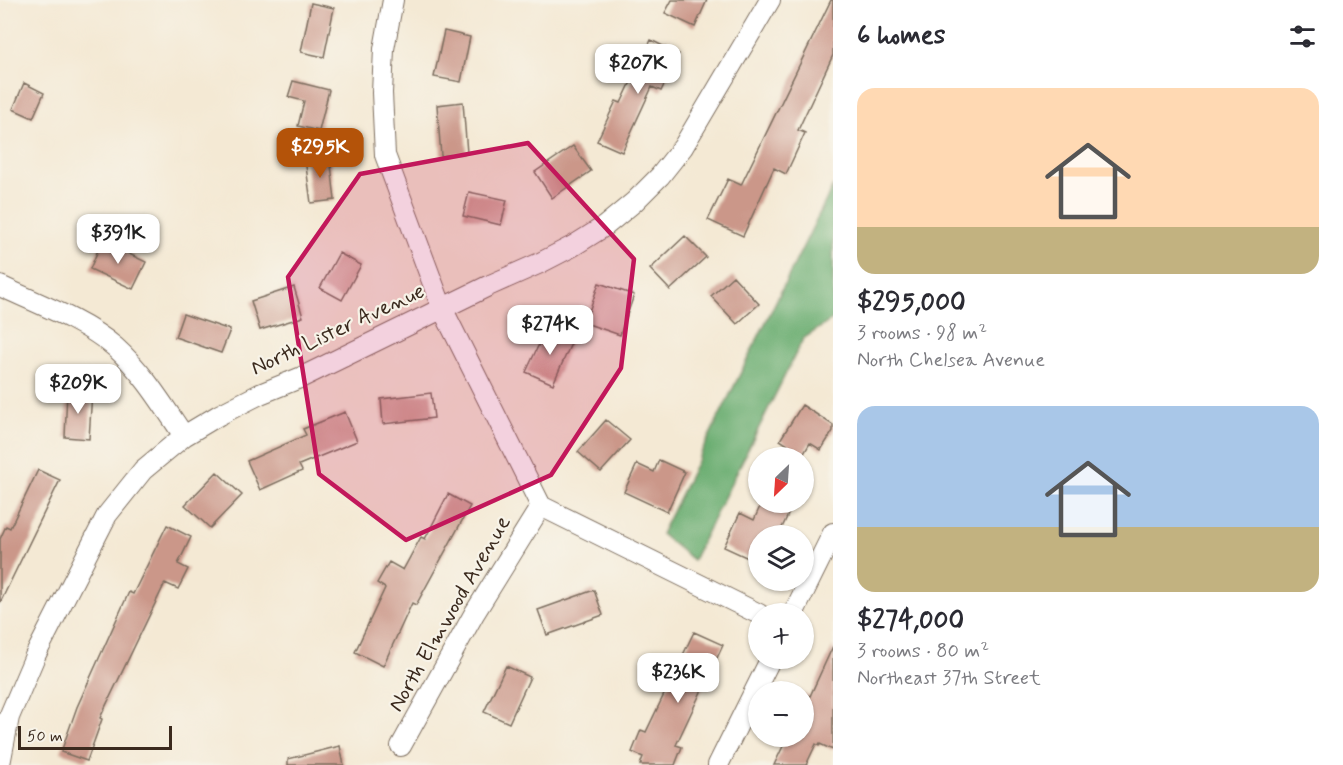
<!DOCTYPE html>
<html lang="en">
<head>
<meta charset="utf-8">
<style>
	:root { --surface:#fff; --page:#f2f2f3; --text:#2b2b33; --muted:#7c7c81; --accent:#b45309 }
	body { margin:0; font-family:Mynerve,sans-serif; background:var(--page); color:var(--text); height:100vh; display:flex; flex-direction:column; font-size:22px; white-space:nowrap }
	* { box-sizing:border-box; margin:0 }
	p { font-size:20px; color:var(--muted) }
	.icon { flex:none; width:33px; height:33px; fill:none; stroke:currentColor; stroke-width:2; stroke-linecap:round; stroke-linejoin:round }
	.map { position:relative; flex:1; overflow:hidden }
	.details { display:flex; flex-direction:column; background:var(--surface); width:510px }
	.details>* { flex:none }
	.needle { width:39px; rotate:205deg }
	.controls { position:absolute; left:748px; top:447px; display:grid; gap:12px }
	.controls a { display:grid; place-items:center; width:66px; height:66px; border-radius:50%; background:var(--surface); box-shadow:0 2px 4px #0004; font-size:30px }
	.scale { position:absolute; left:18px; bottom:15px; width:154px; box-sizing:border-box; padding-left:6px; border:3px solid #3b2a1e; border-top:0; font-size:16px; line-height:21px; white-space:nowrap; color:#3b2a1e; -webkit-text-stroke:4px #f7f3e8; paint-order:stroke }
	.price { position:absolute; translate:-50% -51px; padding:0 14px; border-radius:12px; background:#fff; color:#222; font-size:20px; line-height:39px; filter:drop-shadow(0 2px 3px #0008) }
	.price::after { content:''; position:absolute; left:50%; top:36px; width:18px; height:14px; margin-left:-9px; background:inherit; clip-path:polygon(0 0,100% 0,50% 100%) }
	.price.active { background:var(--accent); color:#fff }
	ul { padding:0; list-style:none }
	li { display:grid; align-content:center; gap:12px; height:318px; padding:0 24px }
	li span { display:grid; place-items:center; height:186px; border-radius:18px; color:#555 }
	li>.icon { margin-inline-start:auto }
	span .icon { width:108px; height:108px; fill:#fffc; stroke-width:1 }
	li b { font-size:26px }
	h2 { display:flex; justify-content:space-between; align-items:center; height:72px; padding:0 24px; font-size:26px }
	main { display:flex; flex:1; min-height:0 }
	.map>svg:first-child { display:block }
	.forest { fill:#6cae72; stroke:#546c48; stroke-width:1.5 }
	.building { fill:#cb9789 }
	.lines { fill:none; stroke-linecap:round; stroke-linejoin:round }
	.minor-casing { stroke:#7c6d5e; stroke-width:22 }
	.minor { stroke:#fff; stroke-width:20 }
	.marked { fill:#c2185b; fill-opacity:0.2; stroke:#c2185b; stroke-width:4.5; stroke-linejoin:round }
	.labels { text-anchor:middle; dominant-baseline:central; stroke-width:4.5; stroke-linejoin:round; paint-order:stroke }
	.street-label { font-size:22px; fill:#3b2a1e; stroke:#f7f3e8 }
</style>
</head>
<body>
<main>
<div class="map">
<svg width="833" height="765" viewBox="0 0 833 765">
	<rect width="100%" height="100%" fill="#f7f3e8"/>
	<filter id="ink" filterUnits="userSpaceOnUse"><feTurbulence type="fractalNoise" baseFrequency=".0167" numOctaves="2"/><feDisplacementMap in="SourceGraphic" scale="12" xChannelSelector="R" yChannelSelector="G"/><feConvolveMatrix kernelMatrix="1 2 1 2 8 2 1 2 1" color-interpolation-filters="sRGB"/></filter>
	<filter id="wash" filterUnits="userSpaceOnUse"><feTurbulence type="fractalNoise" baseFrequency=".008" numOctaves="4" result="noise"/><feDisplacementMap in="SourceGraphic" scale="24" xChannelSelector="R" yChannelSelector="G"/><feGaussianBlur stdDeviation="1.35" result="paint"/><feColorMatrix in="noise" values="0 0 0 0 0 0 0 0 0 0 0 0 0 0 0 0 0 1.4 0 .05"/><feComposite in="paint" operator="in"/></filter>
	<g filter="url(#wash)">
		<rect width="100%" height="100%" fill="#f4e9d4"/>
		<path class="forest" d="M833 186V319L803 339 693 560 661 534Z"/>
		<g id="blocks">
			<path class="building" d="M672 0H707L695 27 665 13Z
				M831 0H833V55L798 130 805 133 786 174 774 168 743 236 708 220 728 179 741 185Z
				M311 3 334 8 324 57 301 52Z
				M444 31 470 37 461 82 434 77Z
				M651 40 679 54 661 91 652 87 622 152 597 141 616 101 621 103Z
				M293 81 329 90 319 131 298 126 304 101 288 97Z
				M24 83 44 93 33 118 13 109Z
				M463 102 467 153 441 156 437 105Z
				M573 146 591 171 552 198 535 172Z
				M330 156 335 200 311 203 305 159Z
				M469 192 507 200 501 225 463 216Z
				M685 236 706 257 670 290 650 269Z
				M102 241 146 262 133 289 90 269Z
				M339 253 361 265 342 300 320 288Z
				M733 276 759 304 737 324 711 296Z
				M599 283 634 295 620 335 585 323Z
				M294 287 303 317 260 330 251 301Z
				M183 314 230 330 221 353 175 337Z
				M547 327 573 339 553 384 526 372Z
				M67 391 92 392 89 439 65 437Z
				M431 393 434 418 383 424 381 399Z
				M802 405 833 425V431L821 450 810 443 803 455 780 440Z
				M345 412 357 441 299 465 302 471 260 490 247 461 306 435 303 429Z
				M606 420 630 440 601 472 578 452Z
				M659 460 685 472 667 512 624 492 637 464 654 472Z
				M38 470 60 480 0 603V539L6 526 10 528Z
				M217 472 242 495 210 528 185 505Z
				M448 494 470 506 416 605 412 603 383 666 355 652 385 588 377 583 389 562 403 570 421 537 425 539Z
				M762 502H794L780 532 788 536H759V563L724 547 740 513 754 520Z
				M167 525 191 537 178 564 188 569 178 589 165 583 100 718 102 719 87 761 61 752 77 707 129 592 133 594Z
				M594 590 603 615 547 635 538 610Z
				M694 632 723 645 676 745 682 747 675 765H640L643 757 632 752 641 730 646 732Z
				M833 646V750L820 744 819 746 816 744 806 765H774L788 736H804V694L810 696Z
				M506 666 530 677 509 723 484 712Z
				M340 746 344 765H288V759Z"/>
		</g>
	</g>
	<g filter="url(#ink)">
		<use href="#blocks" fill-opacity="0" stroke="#7c6d5e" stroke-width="1.5"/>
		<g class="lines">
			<defs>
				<path id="minor" d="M393 0 384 49 382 93 385 155 442 308 541 506 759 614
					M0 286C37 303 85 321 115 347 143 372 163 405 184 436
					M793 614 833 533
					M401 746 474 614 541 506
					M0 764 9 717 35 656 107 515 143 470 184 436 219 415 260 394 302 377 488 286 540 263 573 246 605 226 634 202 660 176 683 147 770 0
					M718 765 771 658"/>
			</defs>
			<use href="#minor" class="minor-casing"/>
			<use href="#minor" class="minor"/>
		</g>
	</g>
	<path class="marked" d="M528 143 634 259 621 368 551 475 406 540 319 474 288 277 360 174Z"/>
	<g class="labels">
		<g class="street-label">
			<text transform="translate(338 330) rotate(-25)">North Lister Avenue</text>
			<text transform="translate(450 614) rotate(-60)">North Elmwood Avenue</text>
		</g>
	</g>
</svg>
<div class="controls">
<a><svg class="needle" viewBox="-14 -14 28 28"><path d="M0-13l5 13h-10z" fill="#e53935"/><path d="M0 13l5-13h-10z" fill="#7c7c81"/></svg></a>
<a><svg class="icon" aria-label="layers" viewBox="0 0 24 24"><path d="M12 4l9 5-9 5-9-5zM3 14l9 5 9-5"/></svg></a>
<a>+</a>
<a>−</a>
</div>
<div class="scale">50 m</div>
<b class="price" style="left:638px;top:95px">$207K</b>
<b class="price active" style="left:320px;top:179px">$295K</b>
<b class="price" style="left:118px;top:265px">$391K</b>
<b class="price" style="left:550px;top:356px">$274K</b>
<b class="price" style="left:78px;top:415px">$209K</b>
<b class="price" style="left:678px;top:704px">$236K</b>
</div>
<section class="details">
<h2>6 homes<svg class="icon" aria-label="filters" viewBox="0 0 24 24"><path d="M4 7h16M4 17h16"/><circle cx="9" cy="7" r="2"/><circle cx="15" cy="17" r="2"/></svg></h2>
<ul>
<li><span style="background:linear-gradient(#ffd9b3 75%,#c2b280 0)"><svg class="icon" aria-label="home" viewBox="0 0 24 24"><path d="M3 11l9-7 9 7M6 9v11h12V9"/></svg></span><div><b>$295,000</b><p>3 rooms · 98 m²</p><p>North Chelsea Avenue</p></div></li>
<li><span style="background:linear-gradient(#a9c7e8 65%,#c2b280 0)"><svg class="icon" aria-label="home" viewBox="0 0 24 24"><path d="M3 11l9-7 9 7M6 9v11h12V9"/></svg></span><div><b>$274,000</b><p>3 rooms · 80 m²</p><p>Northeast 37th Street</p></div></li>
</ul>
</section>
</main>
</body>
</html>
